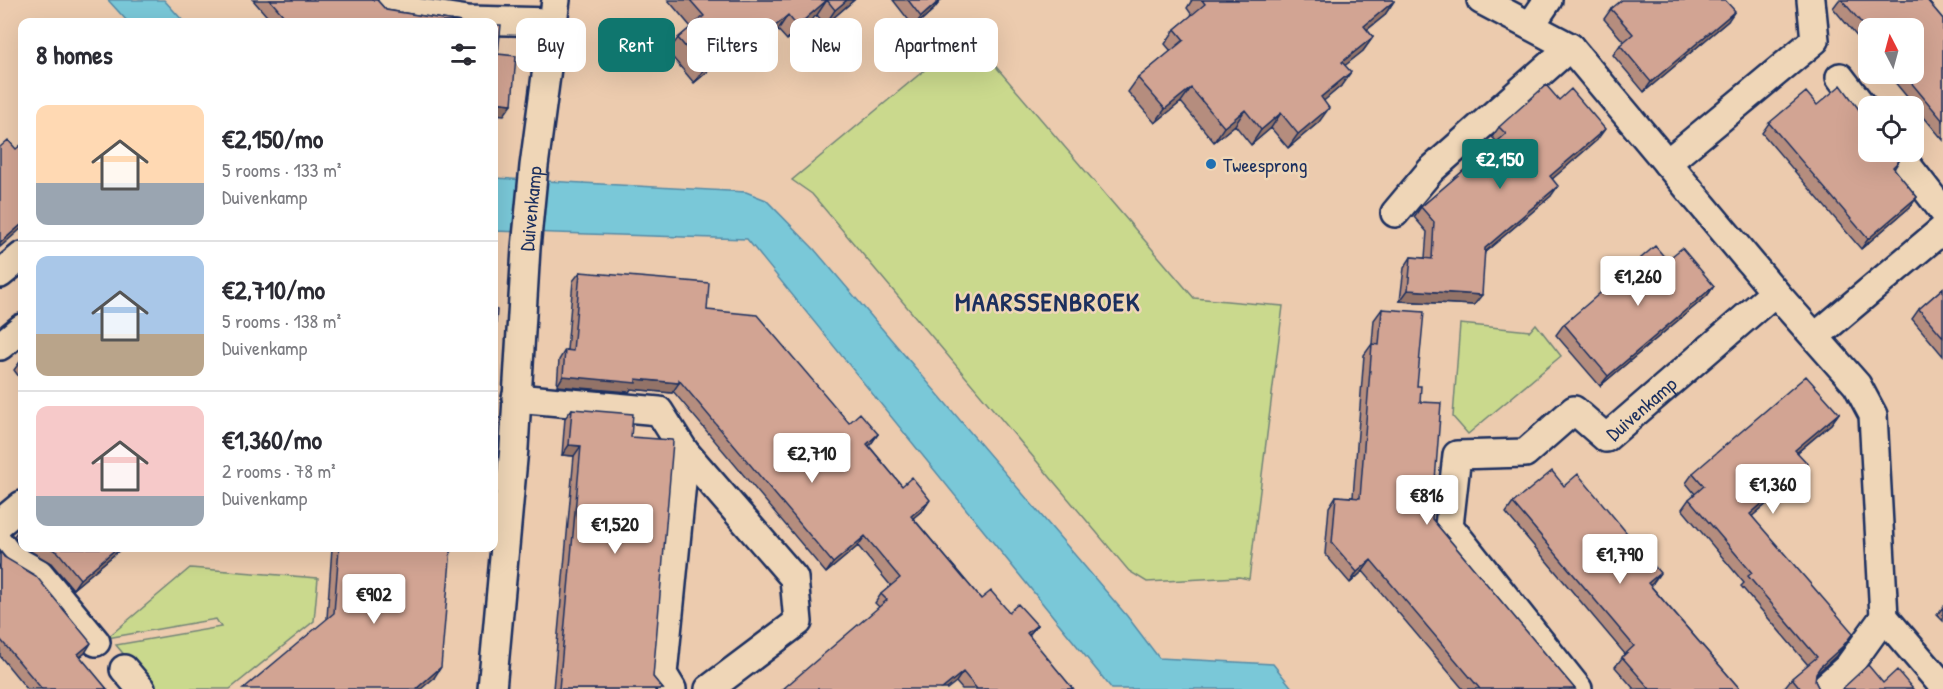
<!DOCTYPE html>
<html lang="en">
<head>
<meta charset="utf-8">
<style>
	:root { --surface:#fff; --page:#f7f7f7; --text:#2b2b33; --muted:#7c7c81; --line:#e1e1e2; --accent:#0f766e }
	body { margin:0; font-family:"Patrick Hand",sans-serif; background:var(--page); color:var(--text); height:100vh; display:flex; flex-direction:column; font-size:22px; white-space:nowrap }
	* { box-sizing:border-box; margin:0 }
	p { font-size:20px; color:var(--muted) }
	.icon { flex:none; width:33px; height:33px; fill:none; stroke:currentColor; stroke-width:2; stroke-linecap:round; stroke-linejoin:round }
	.map { position:relative; flex:1; overflow:hidden }
	.sheet { position:absolute; left:18px; top:18px; width:480px; height:534px; display:flex; flex-direction:column; background:var(--surface); border-radius:12px; box-shadow:0 6px 24px #0002 }
	.sheet>* { flex:none }
	.guide { position:absolute; left:516px; top:18px; width:570px; height:54px; display:flex; gap:12px }
	.needle { width:39px; rotate:354deg }
	.controls { position:absolute; left:1858px; top:18px; display:grid; gap:12px }
	.controls a { display:grid; place-items:center; width:66px; height:66px; border-radius:12px; background:var(--surface); box-shadow:0 6px 24px #0002; font-size:30px }
	.price { position:absolute; translate:-50% -51px; padding:0 14px; border-radius:6px; background:#fff; color:#222; font-size:20px; line-height:39px; filter:drop-shadow(0 2px 3px #0008) }
	.price::after { content:''; position:absolute; left:50%; top:36px; width:18px; height:14px; margin-left:-9px; background:inherit; clip-path:polygon(0 0,100% 0,50% 100%) }
	.price.active { background:var(--accent); color:#fff }
	ul { padding:0; list-style:none }
	li { display:flex; align-items:center; gap:18px; height:150px; padding:0 18px }
	li+li { border-top:2px solid var(--line) }
	li span { display:grid; place-items:center; flex:none; width:168px; height:120px; border-radius:12px; color:#555 }
	li>.icon { margin-inline-start:auto }
	span .icon { width:72px; height:72px; fill:#fffc; stroke-width:1 }
	li b { font-size:26px }
	h2 { display:flex; justify-content:space-between; align-items:center; height:72px; padding:0 18px; font-size:26px }
	.chip { padding:0 21px; border-radius:12px; background:var(--surface); box-shadow:0 6px 24px #0002; font-size:21px; line-height:54px }
	.chip.active { background:var(--accent); color:#fff }
	.map>svg:first-child { display:block }
	.green { fill:#cad98d; stroke:#728476; stroke-width:1.5 }
	.water { fill:#7ac8d8; stroke:#548ba7; stroke-width:1.5 }
	.lines { fill:none; stroke-linecap:round; stroke-linejoin:round }
	.street-casing { stroke:#1b2f5e; stroke-width:32 }
	.street { stroke:#efd6b7; stroke-width:27 }
	.wall { fill:#b58d7e; stroke:#1b2f5e; stroke-width:1.5 }
	.shaded-wall { fill:#937367; stroke:#1b2f5e; stroke-width:1.5 }
	.building { fill:#d2a493; stroke:#1b2f5e; stroke-width:1.5 }
	.poi-dot { fill:#1f6fb2; stroke:#efd6b7; stroke-width:2 }
	.labels { text-anchor:middle; dominant-baseline:central; stroke-width:5; stroke-linejoin:round; paint-order:stroke }
	.poi-label { font-size:20px; fill:#1b2f5e; stroke:#efd6b7; text-anchor:start }
	.street-label { font-size:20px; fill:#1b2f5e; stroke:#efd6b7 }
	.district-label { font-size:26px; font-weight:bold; letter-spacing:1.5px; fill:#1b2f5e; stroke:#efd6b7 }
</style>
</head>
<body>
<div class="map">
<svg width="1943" height="689" viewBox="0 0 1943 689">
	<rect width="100%" height="100%" fill="#eccbae"/>
	<filter id="ink" filterUnits="userSpaceOnUse"><feTurbulence type="fractalNoise" baseFrequency=".0167" numOctaves="2"/><feDisplacementMap in="SourceGraphic" scale="12" xChannelSelector="R" yChannelSelector="G"/><feConvolveMatrix kernelMatrix="1 2 1 2 8 2 1 2 1" color-interpolation-filters="sRGB"/></filter>
	<g filter="url(#ink)">
		<path class="green" d="M968 34 1194 298 1283 306 1249 579 1239 577 1147 582 1129 571 812 194 792 180Z
			M1460 324 1530 331 1536 324 1561 356 1468 434 1453 417Z
			M190 568 318 578 314 621 230 689H153L116 645 221 627 216 619 107 638Z"/>
		<path class="water" d="M108 0H164L184 22H128Z
			M494 178 746 192 766 200 814 249 1127 616 1159 658 1273 664 1293 689H1112L747 239 494 231Z"/>
		<g class="lines">
			<defs>
				<g id="street">
					<path d="M392 0 402 10 468 20 552 22"/>
					<path d="M1481 0 1570 47 1775 292 1857 385 1873 415 1884 617 1943 686"/>
					<path d="M1531 25 1548 0"/>
					<path d="M1840 77 1869 115"/>
					<path d="M1897 152 1943 211"/>
					<path d="M1667 163 1815 40 1811 0"/>
					<path d="M1395 213 1431 170 1570 47"/>
					<path d="M0 274 22 256"/>
					<path d="M1815 337 1943 229"/>
					<path d="M0 346 22 328"/>
					<path d="M516 398 659 411 685 452 794 578 798 622 709 689"/>
					<path d="M0 523 22 505"/>
					<path d="M0 544 10 557 39 573 96 642"/>
					<path d="M124 669 141 689"/>
					<path id="s1" d="M492 689 514 448 526 248 534 166 556 0"/>
					<path d="M672 689 663 674 685 452"/>
					<path id="s2" d="M1578 689 1449 526 1457 455 1525 453 1574 410 1606 438 1775 292"/>
					<path d="M1823 689 1848 667 1884 617"/>
				</g>
			</defs>
			<use href="#street" class="street-casing"/>
			<use href="#street" class="street"/>
		</g>
		<path class="wall" d="M253 0H377L386 10 461 22H272Z
			M668 0H854L825 25 817 15 787 40 778 30 748 56 739 45 694 83 668 52 678 38 691 27Z
			M893 0H941L934 9 914 27Z
			M1192 0H1393L1394 1 1384 16 1367 30 1373 37 1363 51 1345 65 1341 86 1323 101 1319 122 1288 148 1271 128 1251 145 1235 125 1214 142 1181 102 1155 123 1128 92 1138 78 1171 51 1165 44 1175 29 1192 15 1187 8Z
			M1839 0H1927L1943 19V140L1888 74H1914L1869 28V51L1833 8Z
			M1611 9 1728 21 1644 92 1613 55 1620 45 1624 42 1604 19Z
			M1559 100 1597 140 1552 179 1551 196 1485 252 1474 305 1400 301 1404 268 1411 257 1425 258 1427 232 1414 217 1421 207 1497 142 1492 137 1499 127Z
			M1817 105 1863 115 1869 152 1899 161 1894 169 1917 197 1910 207 1861 249 1762 133 1769 123Z
			M1667 260 1714 286 1707 296 1600 386 1556 335 1564 324Z
			M580 272 707 310 849 423 878 434 869 446 902 486 924 509 913 518 981 599 1037 625 1028 636 1073 689H962L956 682 875 603 881 594 891 586 858 546 826 573 673 391 672 393 631 389 629 392 557 386 559 360 565 350H567L573 281Z
			M1943 288V356L1912 319 1919 309Z
			M1382 309 1417 386 1420 402 1432 519 1575 689H1463L1363 571 1350 583 1325 554 1329 507 1336 496 1353 497 1364 355 1372 344 1374 320Z
			M22 359V381L14 370Z
			M572 409 631 437 653 677 663 689H553L574 456 562 455 565 418Z
			M1839 413 1831 424 1798 452 1801 475 1752 516 1836 656 1815 675V681L1819 689H1785L1784 688 1792 678 1808 665 1741 586 1744 583 1682 509 1689 499 1695 494 1686 483 1693 473Z
			M1564 486 1653 583 1650 585 1740 689H1634L1615 667 1625 654 1506 513 1513 503Z
			M22 525V546L14 536Z
			M25 548H122L73 589 51 563Z
			M332 548H451L434 678 327 618Z
			M0 551 85 653 80 657 107 689H27L0 656Z
			M1943 607V621L1937 615Z"/>
		<path class="shaded-wall" d="M827 0 817 15 787 40 797 26Z
			M847 0H854L825 25 835 10Z
			M941 0 934 9 914 27 921 17Z
			M1394 1 1384 16 1354 40 1364 26Z
			M1735 11 1728 21 1644 92 1651 82Z
			M788 15 778 30 748 56 758 41Z
			M749 31 739 45 694 83 704 69Z
			M1373 37 1363 51 1332 76 1342 62Z
			M1351 72 1341 86 1311 112 1321 97Z
			M1191 88 1181 102 1155 123 1165 109Z
			M494 102 512 104 504 115 494 114Z
			M1329 108 1319 122 1288 148 1298 134Z
			M1245 110 1235 125 1214 142 1224 127Z
			M1281 113 1271 128 1251 145 1261 130Z
			M1605 129 1597 140 1543 187 1550 176Z
			M1558 186 1551 196 1478 258 1485 248Z
			M1917 197 1910 207 1861 249 1868 239Z
			M22 224V228L0 247V243Z
			M1714 286 1707 296 1600 386 1608 376Z
			M1408 290 1482 295 1474 305 1400 301Z
			M563 376 636 379 679 383 672 393 631 389 629 392 557 386Z
			M1839 413 1831 424 1788 460 1795 450Z
			M878 434 871 444 860 453 867 444Z
			M569 445 581 446 574 456 562 455Z
			M1808 464 1801 475 1743 524 1750 514Z
			M930 500 924 509 905 525 911 516Z
			M865 536 858 546 826 573 833 563Z
			M117 548H122L73 589 80 579Z
			M1371 560 1363 571 1350 583 1357 572Z
			M1660 573 1653 583 1641 593 1648 583Z
			M1037 625 1030 634 1020 643 1027 633Z
			M1853 633 1836 656 1813 677 1820 667Z
			M91 643 85 653 71 664 78 654Z
			M441 667 434 678 421 689H416Z
			M963 672 956 682 947 689H942Z"/>
		<path class="building" d="M270 0H377L386 10 461 22H289Z
			M690 0H847L835 10 827 0 797 26 788 15 758 41 749 31 704 69 678 38 704 16Z
			M908 0H940L921 17Z
			M1202 0H1393L1394 1 1364 26 1373 37 1342 62 1351 72 1321 97 1329 108 1298 134 1281 113 1261 130 1245 110 1224 127 1191 88 1165 109 1138 78 1184 40 1175 29 1205 4Z
			M1622 0H1725L1735 11 1651 82 1620 45 1633 34 1611 9Z
			M1842 0H1927L1943 19V121L1904 74H1914V28H1869V32Z
			M494 25H501L498 54 516 56 512 104 494 102Z
			M1546 85 1559 100 1571 89 1605 129 1550 176 1558 186 1485 248 1482 295 1408 290 1411 257 1432 259 1434 222 1421 207 1506 134 1499 127Z
			M1841 85 1863 115 1869 117V152H1892L1899 161 1893 167 1917 197 1868 239 1769 123 1806 92 1817 105Z
			M8 140 16 149 22 144V224L0 243V147Z
			M1655 246 1667 260 1682 248 1714 286 1608 376 1564 324Z
			M580 272 709 283 707 310 757 315 849 423 860 413 878 434 867 444 902 486 912 477 930 500 911 516 981 599 991 591 1009 612 1018 604 1037 625 1027 633 1073 689H977L963 672 942 689H783L887 600 881 594 900 578 865 536 833 563 679 380V383L636 379V383L563 376 565 350 573 351Z
			M1943 288V337L1919 309Z
			M494 309 497 310 494 349Z
			M1382 309 1424 312 1417 386H1421L1420 402 1441 403 1432 519 1575 689H1480L1371 560 1357 572 1332 543 1336 496 1360 498 1372 344 1379 345Z
			M1806 376 1839 413 1795 450 1808 464 1750 514 1853 633 1843 646 1820 667 1816 673 1815 681 1819 689H1801L1792 678 1817 657 1748 576 1752 573 1689 499 1704 486 1693 473Z
			M572 409 633 414 631 437 672 440 673 442 653 677 663 689H559L581 446 569 445Z
			M1552 471 1564 486 1578 474 1660 573 1648 583 1740 689H1650L1622 657 1634 646 1513 503Z
			M50 548H117L80 579 58 552Z
			M339 548H451L441 667 416 689H243L334 613Z
			M0 551 4 557 36 576 91 643 78 654 107 689H42L0 639Z
			M1868 665 1883 683 1897 670 1913 689H1842Z"/>
	</g>
	<circle class="poi-dot" cx="1211" cy="164" r="6"/>
	<g class="labels">
		<g class="poi-label">
			<text x="1223" y="164">Tweesprong</text>
		</g>
		<g class="street-label">
			<text stroke="none"><textPath href="#s1" startOffset="482">Duivenkamp</textPath></text>
			<text stroke="none"><textPath href="#s2" startOffset="501">Duivenkamp</textPath></text>
		</g>
		<g class="district-label">
			<text x="1048" y="301">MAARSSENBROEK</text>
		</g>
	</g>
</svg>
<div class="controls">
<a><svg class="needle" viewBox="-14 -14 28 28"><path d="M0-13l5 13h-10z" fill="#e53935"/><path d="M0 13l5-13h-10z" fill="#7c7c81"/></svg></a>
<a><svg class="icon" aria-label="locate" viewBox="0 0 24 24"><circle cx="12" cy="12" r="6"/><path d="M12 2v4M12 18v4M2 12h4M18 12h4"/></svg></a>
</div>
<b class="price active" style="left:1500px;top:190px">€2,150</b>
<b class="price" style="left:1638px;top:307px">€1,260</b>
<b class="price" style="left:812px;top:484px">€2,710</b>
<b class="price" style="left:1773px;top:515px">€1,360</b>
<b class="price" style="left:1427px;top:526px">€816</b>
<b class="price" style="left:615px;top:555px">€1,520</b>
<b class="price" style="left:1620px;top:585px">€1,790</b>
<b class="price" style="left:374px;top:625px">€902</b>
<div class="guide">
<a class="chip">Buy</a>
<a class="chip active">Rent</a>
<a class="chip">Filters</a>
<a class="chip">New</a>
<a class="chip">Apartment</a>
</div>
<section class="sheet">
<h2>8 homes<svg class="icon" aria-label="filters" viewBox="0 0 24 24"><path d="M4 7h16M4 17h16"/><circle cx="9" cy="7" r="2"/><circle cx="15" cy="17" r="2"/></svg></h2>
<ul>
<li><span style="background:linear-gradient(#ffd9b3 65%,#9aa5b1 0)"><svg class="icon" aria-label="home" viewBox="0 0 24 24"><path d="M3 11l9-7 9 7M6 9v11h12V9"/></svg></span><div><b>€2,150/mo</b><p>5 rooms · 133 m²</p><p>Duivenkamp</p></div></li>
<li><span style="background:linear-gradient(#a9c7e8 65%,#b9a48a 0)"><svg class="icon" aria-label="home" viewBox="0 0 24 24"><path d="M3 11l9-7 9 7M6 9v11h12V9"/></svg></span><div><b>€2,710/mo</b><p>5 rooms · 138 m²</p><p>Duivenkamp</p></div></li>
<li><span style="background:linear-gradient(#f6c9c9 75%,#9aa5b1 0)"><svg class="icon" aria-label="home" viewBox="0 0 24 24"><path d="M3 11l9-7 9 7M6 9v11h12V9"/></svg></span><div><b>€1,360/mo</b><p>2 rooms · 78 m²</p><p>Duivenkamp</p></div></li>
</ul>
</section>
</div>
</body>
</html>
